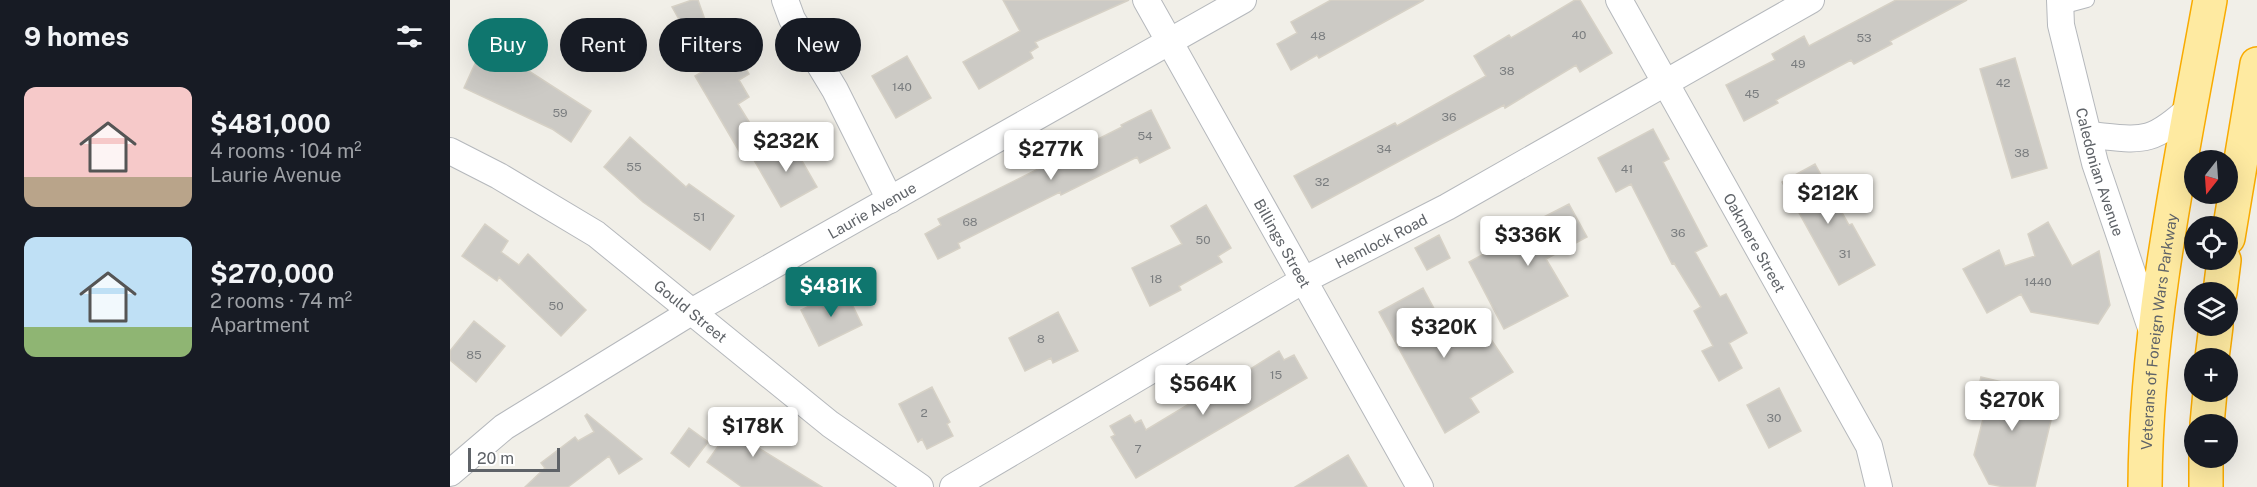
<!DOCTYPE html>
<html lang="en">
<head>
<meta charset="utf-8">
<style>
	:root { --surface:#171b24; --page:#242831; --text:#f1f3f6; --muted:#9ea1a6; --accent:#0f766e }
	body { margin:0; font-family:"Public Sans",sans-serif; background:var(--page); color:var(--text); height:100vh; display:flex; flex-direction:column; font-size:22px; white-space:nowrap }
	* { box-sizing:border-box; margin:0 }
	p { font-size:20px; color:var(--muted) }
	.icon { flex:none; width:33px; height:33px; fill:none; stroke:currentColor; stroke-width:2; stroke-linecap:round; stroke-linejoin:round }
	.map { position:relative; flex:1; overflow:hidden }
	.details { display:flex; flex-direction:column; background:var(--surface); width:450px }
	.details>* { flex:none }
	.banner { position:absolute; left:18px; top:18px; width:570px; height:54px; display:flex; gap:12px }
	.needle { width:39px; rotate:197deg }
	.tools { position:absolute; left:1734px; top:150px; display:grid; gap:12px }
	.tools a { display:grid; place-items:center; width:54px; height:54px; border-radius:50%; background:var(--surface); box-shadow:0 6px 24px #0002; font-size:30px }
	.scale { position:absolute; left:18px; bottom:15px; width:92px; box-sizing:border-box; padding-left:6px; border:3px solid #5f6368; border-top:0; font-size:16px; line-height:21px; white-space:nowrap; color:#5f6368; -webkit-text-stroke:4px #fff; paint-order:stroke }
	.price { position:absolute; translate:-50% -51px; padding:0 14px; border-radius:6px; background:#fff; color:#222; font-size:20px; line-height:39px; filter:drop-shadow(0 2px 3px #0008) }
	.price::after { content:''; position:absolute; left:50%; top:36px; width:18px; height:14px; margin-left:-9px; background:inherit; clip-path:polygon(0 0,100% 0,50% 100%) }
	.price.current { background:var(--accent); color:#fff }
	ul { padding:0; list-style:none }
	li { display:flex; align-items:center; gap:18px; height:150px; padding:0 24px }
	li span { display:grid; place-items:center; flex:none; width:168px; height:120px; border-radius:12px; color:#555 }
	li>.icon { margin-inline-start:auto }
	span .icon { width:72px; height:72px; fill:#fffc; stroke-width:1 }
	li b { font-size:26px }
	h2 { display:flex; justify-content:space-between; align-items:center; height:72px; padding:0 24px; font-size:26px }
	.chip { padding:0 21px; border-radius:27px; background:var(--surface); box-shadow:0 6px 24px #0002; font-size:21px; line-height:54px }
	.chip.current { background:var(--accent); color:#fff }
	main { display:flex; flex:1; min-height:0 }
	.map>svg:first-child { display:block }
	.building { fill:#cccac5; stroke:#d6d1c6; stroke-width:1.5 }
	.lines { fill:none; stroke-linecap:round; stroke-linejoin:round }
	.service-casing { stroke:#b5b8bc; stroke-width:16 }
	.minor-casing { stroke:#b5b8bc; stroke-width:28 }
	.trunk-casing { stroke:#f9ab00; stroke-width:36 }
	.service { stroke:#fff; stroke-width:14 }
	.minor { stroke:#fff; stroke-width:26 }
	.trunk { stroke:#feeaa1; stroke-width:33 }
	.labels { text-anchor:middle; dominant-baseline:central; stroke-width:4.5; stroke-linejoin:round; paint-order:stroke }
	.number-label { font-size:12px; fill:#7a7d7f }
	.street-label { font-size:15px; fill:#5f6368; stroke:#fff }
</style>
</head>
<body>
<main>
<section class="details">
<h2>9 homes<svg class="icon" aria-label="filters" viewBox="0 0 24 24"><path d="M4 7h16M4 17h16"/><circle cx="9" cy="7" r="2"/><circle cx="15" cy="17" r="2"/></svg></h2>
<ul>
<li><span style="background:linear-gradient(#f6c9c9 75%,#b9a48a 0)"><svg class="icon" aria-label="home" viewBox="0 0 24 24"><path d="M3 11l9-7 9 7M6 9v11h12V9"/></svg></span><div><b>$481,000</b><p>4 rooms · 104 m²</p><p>Laurie Avenue</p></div></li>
<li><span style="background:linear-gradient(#bfe0f5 75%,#8fb573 0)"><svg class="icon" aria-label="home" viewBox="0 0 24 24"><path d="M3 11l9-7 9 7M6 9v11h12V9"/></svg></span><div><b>$270,000</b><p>2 rooms · 74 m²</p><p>Apartment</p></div></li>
</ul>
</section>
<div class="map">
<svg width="1807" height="487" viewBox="0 0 1807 487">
	<rect width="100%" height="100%" fill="#f1efe8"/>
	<path class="building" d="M242 0H248L266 51 281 42 299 74 289 80 299 97 288 104 314 146 293 158 245 76 257 69 222 7Z
		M553 0H679L585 42 588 47 580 52 583 58 529 89 513 62 570 31Z
		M881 0H974L869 58 867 55 841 70 827 44 847 33 841 22Z
		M1125 0H1130L1162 53 1130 72 1126 65 1055 108 1054 105 862 208 844 176 945 123 947 126 1036 76 1024 56 1059 35 1061 38Z
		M1446 0H1517L1440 41 1442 44 1404 64 1401 60 1326 100 1328 103 1294 121 1276 85 1325 60 1322 54 1354 36 1359 46Z
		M39 33 78 51 71 66 141 111 121 142 102 129 14 88Z
		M457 56 481 98 446 118 422 76Z
		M1565 58 1597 168 1562 178 1530 69Z
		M701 110 720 148 690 163 687 157 611 195 610 192 508 243 510 248 488 259 475 234 491 225 488 219 672 127 671 125Z
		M1203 129 1219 159 1213 162 1257 246 1245 252 1270 297 1276 294 1297 333 1279 343 1292 368 1269 381 1252 351 1263 346 1244 311 1251 307 1224 263 1222 264 1181 184 1166 192 1148 158Z
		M180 137 236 187 239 184 284 216 260 250 193 202 154 167Z
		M340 140 367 187 331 207 304 160Z
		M1365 164 1399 225 1402 224 1425 265 1389 285 1332 182Z
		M1119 204 1137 237 1096 259 1118 296 1054 329 1019 262 1078 230 1076 226Z
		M756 205 781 248 768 256 772 262 729 286 731 290 700 306 682 268 732 244 721 226Z
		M1598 222 1622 266 1649 251 1660 305 1648 324 1581 312 1571 294 1537 313 1513 269 1549 250 1555 266 1585 256 1578 234Z
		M35 224 58 241 51 252 69 265 78 254 136 310 111 336 49 277 47 281 12 256Z
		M989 235 1000 258 977 270 965 248Z
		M973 288 1001 340 1030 323 1063 372 1020 398 1029 412 995 433 929 312Z
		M389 291 399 298 412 325 369 346 351 310Z
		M608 312 628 351 603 363 601 358 575 371 559 338Z
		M24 321 55 346 26 382 0 360V351Z
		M829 351 834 360 844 355 857 378 686 478 661 437 665 435 660 426 680 415 685 423 691 420 696 430 754 395 760 404 799 382 794 373Z
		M1531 377 1607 395 1585 487H1554L1539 484 1524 455 1535 411 1523 409Z
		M482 387 500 422 497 424 503 436 477 449 472 439 468 442 449 404Z
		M1329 388 1351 431 1319 448 1297 405Z
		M299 412 321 427 307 447 372 487H292L257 462 290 415 294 418Z
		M137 414 192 459 169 474 159 456 118 487H75L95 468 91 463 125 437 128 441 144 432 135 416Z
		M239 428 258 442 239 467 221 453Z
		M898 455 917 487H845Z"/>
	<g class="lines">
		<defs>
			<path id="service" d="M1611 7 1637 0"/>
			<g id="minor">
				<path d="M335 0 342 19 385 90 440 200"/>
				<path id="s1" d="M696 0 970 487"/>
				<path id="s2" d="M1169 0 1419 446 1429 487"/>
				<path id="s3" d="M1610 0 1611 25 1645 163 1703 334"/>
				<path d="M1639 135C1693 140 1700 145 1741 107"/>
				<path id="s4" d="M0 151 49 176 146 234 380 424 470 487"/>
				<path id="s5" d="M0 473 54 427 241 312 793 0"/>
				<path id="s6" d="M503 487 852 281 997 207 1361 0"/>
			</g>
			<g id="trunk">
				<path d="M1778 238 1807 64"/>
				<path d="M1770 292 1774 260"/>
				<path d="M1762 358 1766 326"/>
				<path d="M1757 424 1760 392"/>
				<path id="s7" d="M1695 487C1696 323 1731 161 1760 0"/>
				<path d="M1756 487V458"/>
			</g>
		</defs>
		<use href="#service" class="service-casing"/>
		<use href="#minor" class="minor-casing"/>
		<use href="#trunk" class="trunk-casing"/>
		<use href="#service" class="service"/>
		<use href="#minor" class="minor"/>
		<use href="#trunk" class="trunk"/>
	</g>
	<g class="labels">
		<g class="number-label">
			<text x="1129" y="35">40</text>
			<text x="868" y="36">48</text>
			<text x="1414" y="38">53</text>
			<text x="1348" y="64">49</text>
			<text x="1057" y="71">38</text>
			<text x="1553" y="83">42</text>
			<text x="452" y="87">140</text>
			<text x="1302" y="94">45</text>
			<text x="110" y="113">59</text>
			<text x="999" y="117">36</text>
			<text x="695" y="136">54</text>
			<text x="934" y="149">34</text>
			<text x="1572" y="153">38</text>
			<text x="184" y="167">55</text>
			<text x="1177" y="169">41</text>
			<text x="872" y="182">32</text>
			<text x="249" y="217">51</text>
			<text x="520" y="222">68</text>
			<text x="1228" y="233">36</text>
			<text x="753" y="240">50</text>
			<text x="1395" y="254">31</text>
			<text x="706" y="279">18</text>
			<text x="1588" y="282">1440</text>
			<text x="106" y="306">50</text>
			<text x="591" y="339">8</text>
			<text x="24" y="355">85</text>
			<text x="826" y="375">15</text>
			<text x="474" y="413">2</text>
			<text x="1324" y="418">30</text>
			<text x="688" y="449">7</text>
		</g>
		<g class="street-label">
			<text stroke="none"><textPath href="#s3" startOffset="177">Caledonian Avenue</textPath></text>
			<text stroke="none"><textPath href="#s5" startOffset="498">Laurie Avenue</textPath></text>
			<text stroke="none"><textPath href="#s6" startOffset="494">Hemlock Road</textPath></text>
			<text stroke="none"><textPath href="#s2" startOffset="278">Oakmere Street</textPath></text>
			<text stroke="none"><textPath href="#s1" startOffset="279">Billings Street</textPath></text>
			<text stroke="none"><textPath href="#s4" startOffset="290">Gould Street</textPath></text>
			<text stroke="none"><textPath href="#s7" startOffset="156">Veterans of Foreign Wars Parkway</textPath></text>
		</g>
	</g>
</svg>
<div class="tools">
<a><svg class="needle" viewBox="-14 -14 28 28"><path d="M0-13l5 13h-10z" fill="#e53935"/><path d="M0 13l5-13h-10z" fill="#9ea1a6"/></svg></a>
<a><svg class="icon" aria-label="locate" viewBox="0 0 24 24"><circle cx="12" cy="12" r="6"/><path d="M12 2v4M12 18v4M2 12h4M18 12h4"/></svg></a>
<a><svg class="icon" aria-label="layers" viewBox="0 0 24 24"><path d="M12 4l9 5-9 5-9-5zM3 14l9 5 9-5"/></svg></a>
<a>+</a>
<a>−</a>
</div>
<div class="scale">20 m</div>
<b class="price" style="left:336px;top:173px">$232K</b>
<b class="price" style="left:601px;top:181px">$277K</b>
<b class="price" style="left:1378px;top:225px">$212K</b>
<b class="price" style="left:1078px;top:267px">$336K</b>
<b class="price current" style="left:381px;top:318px">$481K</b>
<b class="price" style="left:994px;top:359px">$320K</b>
<b class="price" style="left:753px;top:416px">$564K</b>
<b class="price" style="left:1562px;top:432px">$270K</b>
<b class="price" style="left:303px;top:458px">$178K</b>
<div class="banner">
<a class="chip current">Buy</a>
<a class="chip">Rent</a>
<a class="chip">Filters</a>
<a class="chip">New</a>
</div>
</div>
</main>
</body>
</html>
